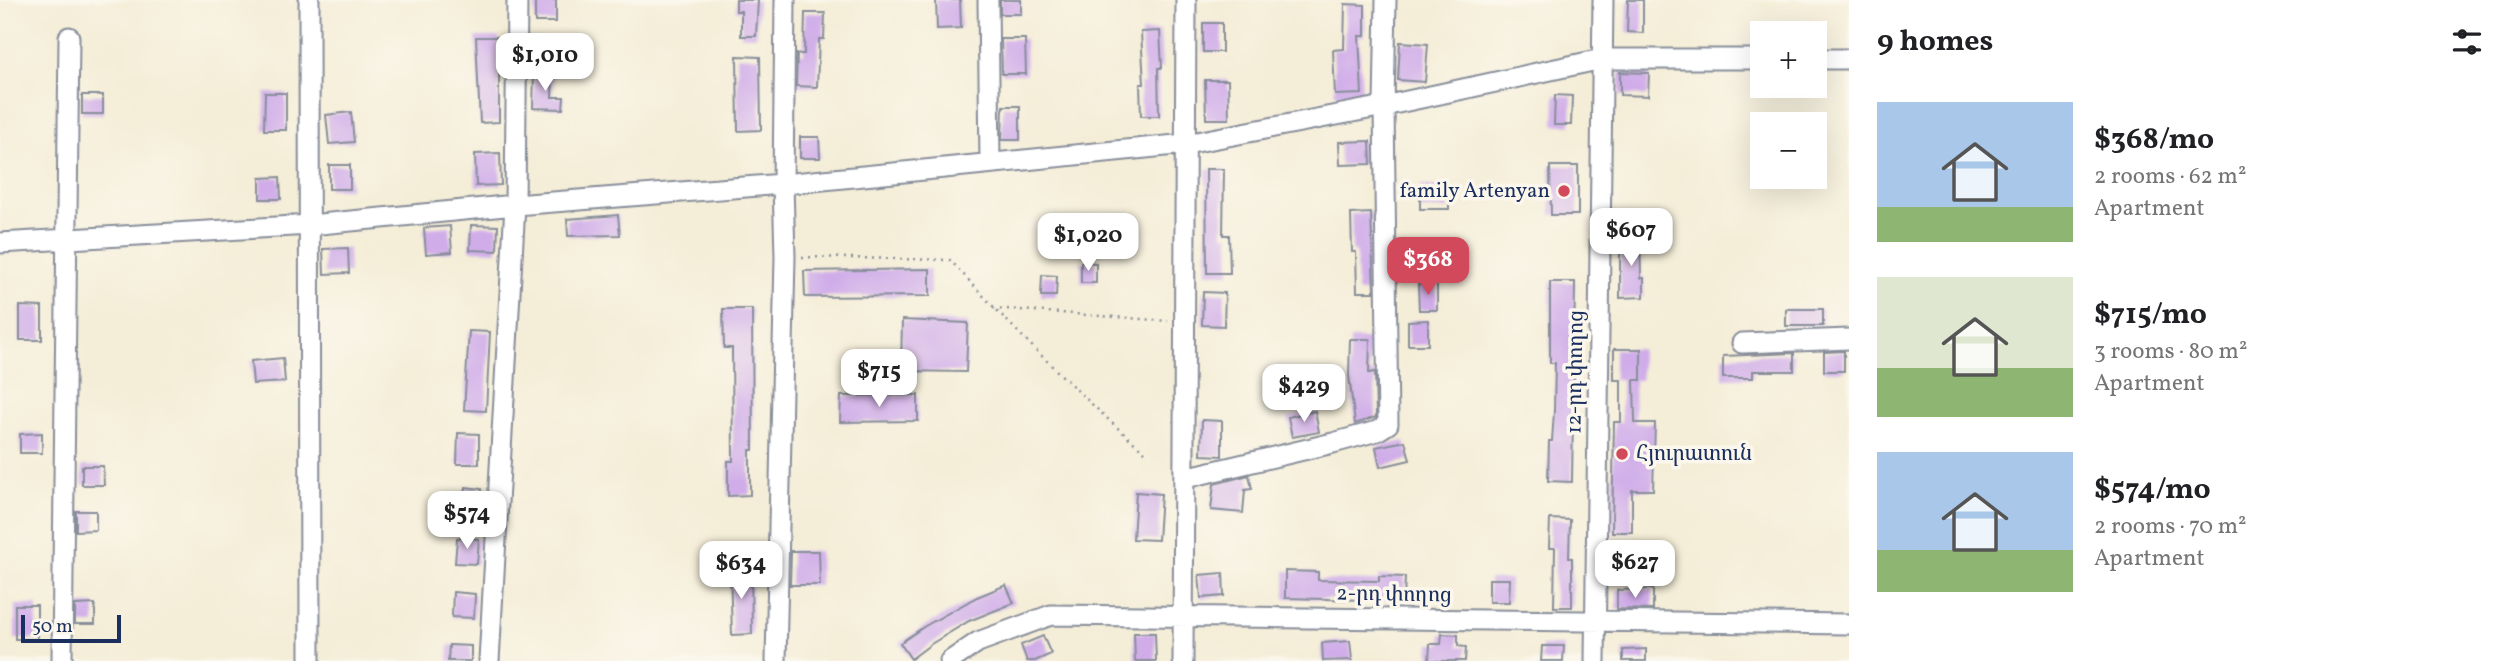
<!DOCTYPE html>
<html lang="en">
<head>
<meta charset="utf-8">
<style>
	:root { --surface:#fff; --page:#f6f6f6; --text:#202124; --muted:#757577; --accent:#d1495b }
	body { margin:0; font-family:Vollkorn,"Noto Serif Armenian",serif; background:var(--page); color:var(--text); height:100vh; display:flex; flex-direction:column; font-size:26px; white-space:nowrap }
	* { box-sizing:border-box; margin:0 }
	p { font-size:23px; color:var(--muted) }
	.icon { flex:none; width:38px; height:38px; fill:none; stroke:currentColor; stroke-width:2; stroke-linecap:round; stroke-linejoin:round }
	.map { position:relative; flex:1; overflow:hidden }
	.panel { display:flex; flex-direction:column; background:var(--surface); width:665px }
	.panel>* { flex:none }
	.buttons { position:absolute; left:1750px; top:21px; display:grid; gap:14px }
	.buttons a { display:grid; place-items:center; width:77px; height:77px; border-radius:0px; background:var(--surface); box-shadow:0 7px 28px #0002; font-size:35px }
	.scale { position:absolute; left:21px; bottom:18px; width:100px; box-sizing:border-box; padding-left:7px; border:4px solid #1b2f5e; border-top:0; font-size:19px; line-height:24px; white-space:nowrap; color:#1b2f5e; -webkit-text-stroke:5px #fbf7ec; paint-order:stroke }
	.price { position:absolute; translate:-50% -60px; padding:0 16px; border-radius:14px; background:#fff; color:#222; font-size:23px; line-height:46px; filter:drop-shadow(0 2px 4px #0008) }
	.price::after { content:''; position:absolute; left:50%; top:42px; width:21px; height:16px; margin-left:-10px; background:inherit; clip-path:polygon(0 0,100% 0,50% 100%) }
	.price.selected { background:var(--accent); color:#fff }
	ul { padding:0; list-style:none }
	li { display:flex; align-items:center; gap:21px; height:175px; padding:0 28px }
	li span { display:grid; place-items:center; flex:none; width:196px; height:140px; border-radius:0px; color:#555 }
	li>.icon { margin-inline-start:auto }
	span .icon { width:84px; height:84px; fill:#fffc; stroke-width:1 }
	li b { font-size:30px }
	h2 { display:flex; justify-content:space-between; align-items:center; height:84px; padding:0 28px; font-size:30px }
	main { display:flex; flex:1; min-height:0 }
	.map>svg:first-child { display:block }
	.building { fill:#d0ade9 }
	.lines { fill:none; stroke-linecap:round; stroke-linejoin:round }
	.minor-casing { stroke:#888e9a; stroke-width:23 }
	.path { stroke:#888e9a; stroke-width:2.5; stroke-dasharray:2 5; stroke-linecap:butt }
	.minor { stroke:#fff; stroke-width:19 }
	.poi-dot { fill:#d1495b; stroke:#fbf7ec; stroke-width:2.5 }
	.labels { text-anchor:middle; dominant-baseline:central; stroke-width:7; stroke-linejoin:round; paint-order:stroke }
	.poi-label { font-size:21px; fill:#1b2f5e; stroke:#fbf7ec; text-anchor:end }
	.street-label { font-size:21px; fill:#1b2f5e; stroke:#fbf7ec }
</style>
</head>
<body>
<main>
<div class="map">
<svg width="1849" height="661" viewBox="0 0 1849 661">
	<rect width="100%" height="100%" fill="#fbf7ec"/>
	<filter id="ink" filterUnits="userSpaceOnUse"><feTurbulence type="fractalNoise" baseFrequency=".0143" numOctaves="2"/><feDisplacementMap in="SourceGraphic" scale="14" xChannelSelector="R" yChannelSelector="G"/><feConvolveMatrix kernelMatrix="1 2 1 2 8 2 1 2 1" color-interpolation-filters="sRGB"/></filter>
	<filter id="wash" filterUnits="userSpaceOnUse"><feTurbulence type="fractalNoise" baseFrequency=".00686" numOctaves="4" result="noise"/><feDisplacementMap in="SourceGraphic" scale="28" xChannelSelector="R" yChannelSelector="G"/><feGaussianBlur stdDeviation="1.57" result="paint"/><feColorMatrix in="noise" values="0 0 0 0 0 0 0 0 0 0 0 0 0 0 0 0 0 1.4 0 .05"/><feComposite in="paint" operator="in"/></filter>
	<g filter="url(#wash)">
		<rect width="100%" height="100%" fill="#f4edd7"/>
		<g id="blocks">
			<path class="building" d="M535 0H556V22H535Z
				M736 0H758L756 36H741V11H736Z
				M936 0H960L961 28 937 29Z
				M1000 0H1021V14H1000Z
				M1628 0H1643V33L1627 32Z
				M1345 4 1365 5V36H1359L1362 94 1335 95 1333 50 1344 49Z
				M805 13H825L824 39H819L817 87 796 86 797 54H804Z
				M1203 23H1222V52H1203Z
				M1160 31 1162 68H1158L1159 116H1141L1140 84H1144L1141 32Z
				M476 37H499V122L480 123Z
				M1001 39H1025L1026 74H1002Z
				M1400 42 1428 44 1425 82 1398 80Z
				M737 56 760 57 761 130 738 131Z
				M1620 72 1649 73 1648 96 1620 95Z
				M534 73 553 74 552 97H564L563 109 533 108Z
				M1205 80H1228L1229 119H1206Z
				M265 93H286V130H264Z
				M82 95H103V114H82Z
				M1555 95 1572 96 1571 125H1554Z
				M1003 106H1020V140H1002Z
				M351 112 354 142 329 144 326 115Z
				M800 137H819L820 158H800Z
				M1370 141 1371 164 1340 165 1339 142Z
				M500 153 501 185 476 186 475 154Z
				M329 165H350V189H329Z
				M1550 166H1578V215H1551Z
				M1206 169H1224L1223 235H1229L1230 273H1207Z
				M280 177 281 199H260V178Z
				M1420 186H1449V209H1420Z
				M1371 213 1374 292H1357L1356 252H1352L1351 214Z
				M618 215 620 235 568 236 567 219Z
				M471 225 498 226 497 251 470 250Z
				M450 226 452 252 426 254 424 228Z
				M1620 236H1640L1641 278H1644V297L1620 298Z
				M348 248 349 273 324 274 323 249Z
				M1081 262 1096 263V283H1081Z
				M930 269V296L805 297 804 271Z
				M1042 275 1057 276 1056 296H1041Z
				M1550 282H1575L1572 482 1548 481 1549 441H1552L1554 412 1555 363H1550Z
				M1437 283V310H1419L1418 284Z
				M1203 292 1225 293 1224 326 1202 325Z
				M20 306 42 307V340H20Z
				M723 309H752L753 450H750V495L728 496V461H733L732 348H724Z
				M1786 309H1823V326H1786Z
				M902 320 968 323 966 372 901 371Z
				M1428 320V345H1408V321Z
				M469 331 490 332 486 411 464 410Z
				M1350 339H1370L1369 373 1375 372 1376 417 1355 424 1349 375Z
				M1614 349H1641V380H1634L1635 423H1655L1653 490H1632V532H1612L1614 422H1621V380H1614Z
				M1844 351V371H1824V352Z
				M1794 353V371H1753V378H1723V356Z
				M283 358 285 382 253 384 251 361Z
				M918 395V421L840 422 841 396Z
				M1315 411 1319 432 1292 437 1288 417Z
				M1202 420 1222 421V456L1201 455Z
				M42 433V453H20V434Z
				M458 433 479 434V464H457Z
				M1405 441 1410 460 1380 467 1376 447Z
				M82 466H103L104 485H82Z
				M1249 475 1252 489 1245 490 1243 513 1211 510 1214 484Z
				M466 487 482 489 479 516 454 514 456 493 465 494Z
				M1136 492 1161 494 1158 540 1133 539Z
				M76 511H96V530L76 531Z
				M1550 519 1570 520 1569 558H1572V607H1554L1555 548H1549Z
				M457 538 479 539 477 564 455 563Z
				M791 551H819L820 585H790Z
				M730 568H751L752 634 732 635Z
				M1285 571 1318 572V580L1379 581V576L1405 577 1404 601 1285 598Z
				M1223 573 1224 596 1201 598 1199 575Z
				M1489 579H1510L1509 602H1489Z
				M1006 585 1014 603 969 621 931 644 911 659 900 643 925 626 977 597Z
				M1653 589V610L1617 609V590Z
				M453 592 475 594 474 618 452 617Z
				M95 604V624H75V605Z
				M15 605H37V639H15Z
				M1134 633H1155L1156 661H1135Z
				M1442 634 1458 635V646L1466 647 1465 661H1429L1430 644H1441Z
				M1043 636 1051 654 1035 661H1027L1021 645Z
				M1350 641 1352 660 1323 661 1322 643Z
				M449 645 471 646V661H448Z
				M1542 646H1564L1563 661H1541Z
				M1646 649V661H1623V650Z"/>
		</g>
	</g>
	<g filter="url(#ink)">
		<use href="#blocks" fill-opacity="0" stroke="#888e9a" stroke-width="2"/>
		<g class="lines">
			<defs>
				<path id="minor" d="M309 0 310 661
					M988 0 990 162
					M1815 59H1849
					M0 243 310 225 515 205 783 184 1186 144 1384 106 1602 59H1762
					M1742 343 1849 339
					M1185 478 1333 443 1377 431 1388 424 1384 106 1386 0
					M62 661 69 37
					M489 661 515 205 517 0
					M776 661 785 257 783 184 785 0
					M950 661 978 642 1051 615 1849 624
					M1183 661 1186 0
					M1595 661 1603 0"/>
			</defs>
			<use href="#minor" class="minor-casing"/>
			<path class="path" d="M802 257 950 260C1012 328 1077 393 1146 453
				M993 308 1168 321"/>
			<use href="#minor" class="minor"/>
		</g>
	</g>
	<g class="poi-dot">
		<circle cx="1564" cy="191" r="7"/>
		<circle cx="1622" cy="454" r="7"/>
	</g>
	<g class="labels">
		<g class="poi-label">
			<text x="1550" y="191">family Artenyan</text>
			<text x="1636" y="454" text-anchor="start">Հյուրատուն</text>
		</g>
		<g class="street-label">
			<text transform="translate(1576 372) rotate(-89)">12-րդ փողոց</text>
			<text transform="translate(1394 595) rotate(1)">2-րդ փողոց</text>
		</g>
	</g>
</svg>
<div class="buttons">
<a>+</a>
<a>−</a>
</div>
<div class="scale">50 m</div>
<b class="price" style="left:545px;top:93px">$1,010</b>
<b class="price" style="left:1631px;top:268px">$607</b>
<b class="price" style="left:1088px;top:273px">$1,020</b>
<b class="price selected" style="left:1428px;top:297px">$368</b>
<b class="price" style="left:879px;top:409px">$715</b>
<b class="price" style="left:1304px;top:424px">$429</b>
<b class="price" style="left:467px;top:551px">$574</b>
<b class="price" style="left:1635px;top:600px">$627</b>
<b class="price" style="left:741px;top:601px">$634</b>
</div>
<section class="panel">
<h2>9 homes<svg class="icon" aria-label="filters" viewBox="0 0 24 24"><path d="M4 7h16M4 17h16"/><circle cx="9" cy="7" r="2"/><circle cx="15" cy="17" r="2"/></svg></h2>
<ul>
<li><span style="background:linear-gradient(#a9c7e8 75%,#8fb573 0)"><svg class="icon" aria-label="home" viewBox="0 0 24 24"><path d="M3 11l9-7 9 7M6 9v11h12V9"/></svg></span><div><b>$368/mo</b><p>2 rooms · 62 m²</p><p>Apartment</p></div></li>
<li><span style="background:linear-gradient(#dfe7d0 65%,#8fb573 0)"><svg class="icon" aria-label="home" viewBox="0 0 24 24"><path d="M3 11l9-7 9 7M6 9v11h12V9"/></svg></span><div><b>$715/mo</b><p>3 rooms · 80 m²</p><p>Apartment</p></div></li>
<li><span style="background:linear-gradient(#a9c7e8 70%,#8fb573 0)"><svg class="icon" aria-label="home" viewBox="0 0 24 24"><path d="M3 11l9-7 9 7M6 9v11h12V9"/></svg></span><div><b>$574/mo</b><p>2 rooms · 70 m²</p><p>Apartment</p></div></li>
</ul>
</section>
</main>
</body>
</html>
